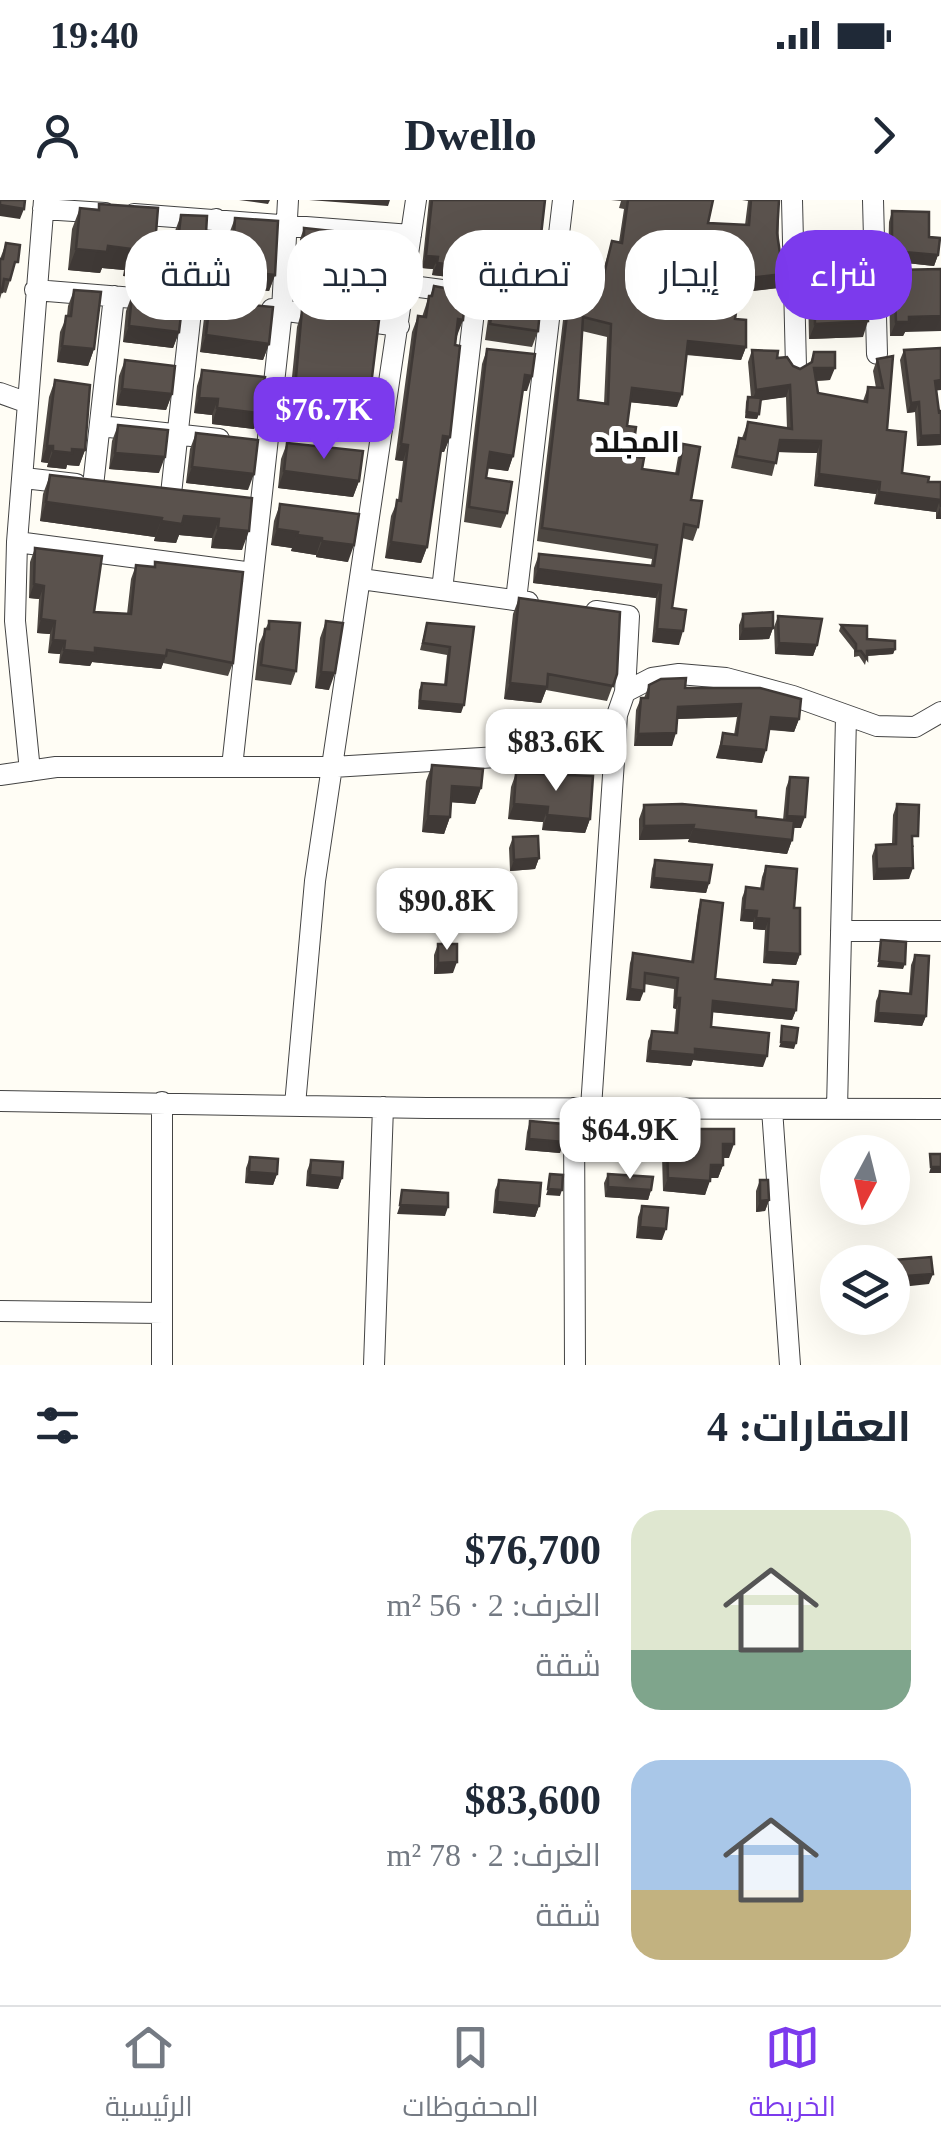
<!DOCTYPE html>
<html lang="ar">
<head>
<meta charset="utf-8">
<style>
	:root { --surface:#fff; --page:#f6f6f7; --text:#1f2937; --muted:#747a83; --line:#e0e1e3; --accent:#7c3aed }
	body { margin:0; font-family:"Times New Roman",Cairo,serif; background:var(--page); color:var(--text); direction:rtl; height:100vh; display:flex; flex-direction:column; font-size:38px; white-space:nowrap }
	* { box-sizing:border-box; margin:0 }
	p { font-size:32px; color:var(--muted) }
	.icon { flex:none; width:55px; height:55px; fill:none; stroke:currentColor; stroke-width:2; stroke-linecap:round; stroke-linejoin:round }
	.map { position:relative; height:1165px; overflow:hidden; direction:ltr }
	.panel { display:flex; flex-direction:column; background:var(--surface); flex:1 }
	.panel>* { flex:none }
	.top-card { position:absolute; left:30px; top:30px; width:882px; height:90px; direction:rtl; display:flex; gap:20px }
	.needle { width:65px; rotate:187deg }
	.fabs { position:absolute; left:820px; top:935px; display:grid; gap:20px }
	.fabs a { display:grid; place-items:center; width:90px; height:90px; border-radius:50%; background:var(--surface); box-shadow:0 10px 40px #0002; font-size:50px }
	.price { position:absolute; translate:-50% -85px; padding:0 22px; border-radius:20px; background:#fff; color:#222; font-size:32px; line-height:65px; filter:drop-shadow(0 2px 5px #0008) }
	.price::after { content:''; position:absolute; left:50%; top:60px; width:30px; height:22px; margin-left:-15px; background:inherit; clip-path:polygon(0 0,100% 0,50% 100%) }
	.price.selected { background:var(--accent); color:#fff }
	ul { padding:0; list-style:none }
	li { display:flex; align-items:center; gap:30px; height:250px; padding:0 30px }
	li span { display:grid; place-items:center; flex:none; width:280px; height:200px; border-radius:30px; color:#555 }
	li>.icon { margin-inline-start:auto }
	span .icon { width:120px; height:120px; fill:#fffc; stroke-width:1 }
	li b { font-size:42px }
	h2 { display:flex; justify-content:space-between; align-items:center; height:120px; padding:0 30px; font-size:42px }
	.pill { padding:0 35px; border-radius:40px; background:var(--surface); box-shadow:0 10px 40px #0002; font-size:35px; line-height:90px }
	.pill.selected { background:var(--accent); color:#fff }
	.status { display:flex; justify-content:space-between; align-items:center; height:70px; padding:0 50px; background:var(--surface); direction:ltr }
	.status svg { height:28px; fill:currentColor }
	header { display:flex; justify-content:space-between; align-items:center; height:130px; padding:0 30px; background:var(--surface); font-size:45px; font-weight:800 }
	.tabs { display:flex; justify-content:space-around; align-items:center; height:140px; border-top:2px solid var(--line); background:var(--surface); font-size:28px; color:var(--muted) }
	.tabs a { display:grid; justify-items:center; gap:5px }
	.tabs .selected { color:var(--accent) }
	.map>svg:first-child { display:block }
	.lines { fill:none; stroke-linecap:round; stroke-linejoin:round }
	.minor-casing { stroke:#444; stroke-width:22 }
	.minor { stroke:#fff; stroke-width:20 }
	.wall { fill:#4d4742; fill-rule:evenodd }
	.shaded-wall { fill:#3f3936 }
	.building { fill:#5a524d; stroke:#3f3936; stroke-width:2.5; fill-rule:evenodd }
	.labels { text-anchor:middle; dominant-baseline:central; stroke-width:10; stroke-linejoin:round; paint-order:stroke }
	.quarter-label { font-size:30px; font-weight:bold; fill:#111; stroke:#fff }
</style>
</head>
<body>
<div class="status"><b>19:40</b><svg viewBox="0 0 49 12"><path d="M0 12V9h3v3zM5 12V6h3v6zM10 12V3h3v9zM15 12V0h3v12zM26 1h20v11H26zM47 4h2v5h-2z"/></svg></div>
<header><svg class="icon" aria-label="forward" viewBox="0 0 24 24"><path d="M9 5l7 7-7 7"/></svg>Dwello<svg class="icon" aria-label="person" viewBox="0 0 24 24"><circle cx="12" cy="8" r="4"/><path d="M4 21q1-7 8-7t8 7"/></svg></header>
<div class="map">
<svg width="941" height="1165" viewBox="0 0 941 1165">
	<rect width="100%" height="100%" fill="#fffdf5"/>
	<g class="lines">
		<defs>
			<path id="minor" d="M792 0 796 167
				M873 0 877 154
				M43 9 105 13
				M134 14 411 35
				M404 85 519 100
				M35 90 233 106
				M211 104 216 19
				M272 109 399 126
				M0 193 28 203 44 0
				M100 226 219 239
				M24 278 76 284
				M93 286 114 96
				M171 294 192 102
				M17 342 28 203
				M361 379 528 402
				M442 390 476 94
				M516 400 563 0
				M596 411 629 416 625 492
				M232 567 282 110 288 0
				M30 571 15 421 17 342 253 373
				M0 575 56 567H333L614 550
				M841 731H941
				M0 901 427 908 941 909
				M295 905 315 681 416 0
				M574 908 575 1165
				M591 908 617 515 625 492 652 478 679 474 726 478 793 496 877 526 915 527 941 512
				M772 909 790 1165
				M837 909 846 517
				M0 1111 162 1113
				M162 1165V902
				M374 1165 383 907"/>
		</defs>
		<use href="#minor" class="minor-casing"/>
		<use href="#minor" class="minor"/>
	</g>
	<path class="wall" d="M429 0H545L537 70 539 89 504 84 505 77 461 72 458 78 432 75 433 69 422 68Z
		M611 0H713L708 23 745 25 748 1 742 0H779L778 88 739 92 735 119 746 147 741 160 686 155 677 207 630 202 627 226 632 256 642 269 675 274 678 257 683 244 691 300 698 327 693 341 682 338 672 408 679 445 652 442 656 398 533 383 534 368 539 354 651 365 652 359 537 341 567 86 572 72 602 74 612 41 619 42 624 9 619 8 621 1ZM690 64 712 68 710 84 687 80ZM582 131 607 137 604 204 578 200Z
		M99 4 158 8 146 78 123 76 124 70 102 68 100 73 68 70 72 29 80 8 98 9Z
		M892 11 929 37 938 55 934 66 888 61 889 22Z
		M181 15 204 68 198 84 169 82 175 31Z
		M235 18 275 75 269 91 226 87 229 34Z
		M304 28 380 100 300 92V39Z
		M6 43 13 74H12L6 93 2 92 0 99V59Z
		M894 70 905 132 903 136H890L889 85Z
		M814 79 863 137 809 139 808 95Z
		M434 86 463 120 456 136 450 237 444 252H441L427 347 421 363 385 358 391 316 398 300 403 261 395 260 412 132 418 116 422 117 429 96H430Z
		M74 90 94 149 88 166 57 162 60 132 67 116 68 106Z
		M132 95 179 132 173 148 123 142 126 111Z
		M495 95 538 131 532 147 485 140 489 112Z
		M210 101 269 144 263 160 200 152 204 118Z
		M302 110 367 218 361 234 287 227 297 127Z
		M487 149 527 191H522L513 256 508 271 487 268 486 278 507 313 501 328 464 322 482 164Z
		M752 150 777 158 800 169 810 163 814 152 830 180 816 181 818 193 863 201 868 187 876 188 873 171 877 159 893 156 887 230 902 273 928 282H941V319H936V312L874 304 876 294 814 286 817 253 778 252 772 276 731 268 735 250 739 238H742L748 222 787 229 786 197 761 200 757 219 745 218 746 202 748 197H751L748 162Z
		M904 150 936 190 939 212 941 211V245L917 246 915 212 907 213 900 160Z
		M125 160 172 194 166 210 116 205 119 176Z
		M202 170 259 213 254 229 212 224V215L194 213 197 186Z
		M55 180 85 250 79 266 67 265 66 269 47 267 48 263 41 262 49 197Z
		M118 225 159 273 109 269 112 241Z
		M196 233 248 290 186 283 190 249Z
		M287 243 359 281 353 297 278 288 281 259Z
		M50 275 252 298 242 350 211 348 212 338 179 335 176 343 154 341 155 337 40 321 43 294Z
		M280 304 348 362 316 357V355L291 351 292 348 271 345 274 321Z
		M35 348 94 412 127 414 131 379 136 365 154 367 155 362 233 463 228 476 163 463 161 469 92 462 90 466 59 463 60 454 48 453 50 434 37 433 39 399 29 398 30 362Z
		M519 398 617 474 607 501 546 490 541 503 504 499 513 414Z
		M743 414 773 428 769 439 739 440V425Z
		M778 416 817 445 813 456 775 454 774 427Z
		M269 421 296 471 291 485 255 480 259 444Z
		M326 421 329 490 315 488 320 438Z
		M427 423 474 427 461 513 418 509 419 490 422 483 444 485 447 455 420 450Z
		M841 425 867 439 895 449 893 454 867 456 865 465 859 456 854 457V450L839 431Z
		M649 485 685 488 799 519 794 532 769 530 762 563 716 558 723 533 734 535 737 517 677 519 672 546H634L636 510 641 498H644Z
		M432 565 481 588 475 604 451 602 450 617 444 634 422 632 426 581Z
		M516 573 590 619 585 633 542 630 543 622 508 619 511 587Z
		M790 577 801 628H794L792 640 787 654 688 642 689 639 639 640V619L644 605 783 620 786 588Z
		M897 604 914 647H913L909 679 873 680 872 656 876 645 892 644 893 615Z
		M513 637 539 658 535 669 510 671 509 648Z
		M655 660 709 683 706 693 650 688 652 669Z
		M766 666 794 708 800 754 796 765 763 763 765 730 753 729V722L740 721 742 698 746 687 760 689 762 677Z
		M701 700 715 779 771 785 773 780 796 810 792 820 712 812 711 827 763 867 693 860 691 866 646 862 648 841 652 831 674 833 676 809 673 808 674 789 644 784 640 801 626 800 630 763 633 753 691 762 698 711Z
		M438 744 453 773 434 774V755Z
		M915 755 926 816 922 826 874 822 876 801 880 791 909 793 911 765Z
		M641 916 729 958H723V965L718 978H710L705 995 663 991 662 956 623 952V943L628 929H636Z
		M530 921 560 953 525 950 527 932Z
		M250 957 277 974 273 985 245 983 246 968Z
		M311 960 342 978 338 989 306 986 307 971Z
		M608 974 651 990 648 1000 605 997 604 983Z
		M499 980 539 1006 535 1017 493 1013 495 990Z
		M760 980 769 1000 765 1011 756 1012V991Z
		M642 1006 662 1040 636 1038 638 1017Z"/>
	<path class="shaded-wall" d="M239 0H270L268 4Z
		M309 0H390L388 6Z
		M0 5 24 9 20 19 0 16Z
		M108 46 132 49 124 70 102 68 100 73 68 70 76 49Z
		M892 51 938 55 934 66 888 61Z
		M131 55 154 57 146 78 123 76Z
		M426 56 438 57 433 69 422 68Z
		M464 60 509 65 505 77 461 72 458 78 432 75 437 63Z
		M175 66 204 68 198 84 169 82Z
		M232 70 275 75 269 91 226 87Z
		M508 72 543 77 539 89 504 84Z
		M783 74 778 88 737 93 741 79Z
		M304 81 384 89 380 100 300 92Z
		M941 116V131L905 132 903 136H890L896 122 909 117Z
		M458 119 463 120 457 136 453 135Z
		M868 121 863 137 809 139 815 124Z
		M129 126 179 132 173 148 123 142Z
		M206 135 269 144 263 160 200 152Z
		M688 141 746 147 741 160 683 154Z
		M62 146 94 149 88 166 57 162Z
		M814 168H835L830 180 810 181Z
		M525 175 532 176 527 191H519Z
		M941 180V190L932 191 935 181Z
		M790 185 786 197 752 202 756 190Z
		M632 188 682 194 677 207 627 202Z
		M122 189 172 194 166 210 116 205Z
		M199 198 218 199 212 215 194 213Z
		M919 202 915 212 907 213 911 203Z
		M217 208 259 213 254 229 212 224Z
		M293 211 367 218 361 234 287 227Z
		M747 212 759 214 757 219 745 218Z
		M941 235V245L917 246 921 236Z
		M443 236 450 237 444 252H437Z
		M780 240 821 241 817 253 776 252Z
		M401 244 408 245 403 261 395 260Z
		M47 246H53L48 263 41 262Z
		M72 249 85 250 79 266 67 265 66 269 47 267 53 251Z
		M490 252 513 256 508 271 484 268Z
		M115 253 165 257 159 273 109 269Z
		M192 267 254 274 248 290 186 283Z
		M284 271 359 281 353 297 278 288Z
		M819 274 880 282 876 294 814 286Z
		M879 292 940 300 936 312 874 304Z
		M46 302 162 318 155 337 40 321Z
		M940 307 941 319H936Z
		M184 316 219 319 212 338 179 335 176 343 154 341 161 321Z
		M218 328 249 331 242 350 211 348Z
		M277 329 298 332 292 348 271 345Z
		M297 335 322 338 316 355 291 351Z
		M322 341 354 345 348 362 316 357Z
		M391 342 427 347 421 363 385 358Z
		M538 369 661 385 656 398 533 383Z
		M34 384 44 386 39 399 29 398Z
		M41 419 55 421 50 434 37 433Z
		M773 428 769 439 739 440 743 429Z
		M657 429 683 431 679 445 652 442Z
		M53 440 65 441 60 454 48 453Z
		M779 443 817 445 813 456 775 454Z
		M95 448 166 456 161 469 92 462 90 466 59 463 64 450Z
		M895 449 893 454 865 456 867 451Z
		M321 472 335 473 329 490 315 488Z
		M510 483 547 487 541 503 504 499Z
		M420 501 464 505 461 513 418 509Z
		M741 504 737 517 674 519 678 507Z
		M771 517 799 519 794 532 767 529Z
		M676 533 672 546H634L638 534Z
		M721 546 766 550 762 563 716 558Z
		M452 586 481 588 475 604 447 602Z
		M514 604 548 607 543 622 508 619Z
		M547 615 590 619 585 633 542 630Z
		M428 616 450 617 444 634 422 632Z
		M787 616 805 617 801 628 783 627Z
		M694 625 689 639 639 640 644 626Z
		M693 629 792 640 787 654 688 642Z
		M539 658 535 669 510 671 514 660Z
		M913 668 909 679 873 680 877 669Z
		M654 678 709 683 706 693 650 688Z
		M744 710 757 711 753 722 740 721Z
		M756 718 769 719 765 730 753 729Z
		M767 752 800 754 796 765 763 763Z
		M879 761 905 764 903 769 877 767Z
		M457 762 453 773 434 774 438 763Z
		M630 789 644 791 640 801 626 800Z
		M676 798H680L676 809 673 808Z
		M713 801 796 810 792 820 710 812Z
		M878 813 926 816 922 826 874 822Z
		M781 842 796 843 794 849 779 847Z
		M695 849 767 856 763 867 693 860 691 866 646 862 650 851Z
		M628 938 667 942 662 956 623 952Z
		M529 939 564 942 560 953 525 950Z
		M723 944H734L729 958H718Z
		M711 965H723L718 978H706Z
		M931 967H941V973H929Z
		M249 972 277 974 273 985 245 983Z
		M310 975 342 978 338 989 306 986Z
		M668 978 710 981 705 995 663 991Z
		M608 987 651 990 648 1000 605 997Z
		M548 989 562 990 560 996 546 995Z
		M769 1000 765 1011 756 1012 760 1001Z
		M497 1002 539 1006 535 1017 493 1013Z
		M400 1005 448 1007 445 1016 397 1014Z
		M640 1027 666 1029 662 1040 636 1038Z
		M933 1074 929 1084 892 1088V1077Z"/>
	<path class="building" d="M0 0H25L24 9 0 5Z
		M432 0H545L537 70 544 71 543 77 508 72 509 65 464 60 463 66 437 63 438 57 426 56Z
		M628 0H713L708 23 749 25 751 0H779L777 33 783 74 741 79 735 119 746 120V147L688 141 682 194 632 188 627 226 636 227 632 256 644 258 642 269 678 274 683 244 700 247 691 300 702 301 698 327 684 324 672 408 686 410 683 431 657 429 661 385 538 369 539 354 654 366 657 345 542 328 572 72 604 74 612 41 622 43ZM692 50 717 54 712 84 687 80ZM583 117 611 124 608 204 578 200Z
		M99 4 158 8 154 57 131 55 132 49 108 46 107 52 76 49 80 8 99 10Z
		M892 11 929 12V37L940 38 938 55 892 51Z
		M181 15 207 16 204 68 175 66Z
		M235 18 278 21 275 75 232 70Z
		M304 28 389 37 384 89 304 81Z
		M6 43 20 45 18 62H15L10 80 4 79 2 92H0V59H3Z
		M941 69V116L909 117V122H896L894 70Z
		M814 79 867 80 868 121 815 124Z
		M434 86 466 92 463 120 458 119 455 145 460 146 450 237 443 236 427 347 391 342 397 300 401 301 408 245 401 244 418 116 426 117 429 96H432Z
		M74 90 101 92 94 149 62 146 66 116H71Z
		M132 95 183 99 179 132 129 126Z
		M495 95 541 100 538 131 490 124Z
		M210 101 273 107 269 144 206 135Z
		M302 110 379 120 367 218 293 211Z
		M941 148V180L935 181 939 212 941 211V235L921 236 919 202 911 203 904 150Z
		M487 149 535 154 532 176 525 175 513 256 490 252 486 278 512 282 507 313 469 307Z
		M752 150 778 151 777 158 787 157 793 166 800 169 812 162 814 152H835V168H814L818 193 867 202 868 187 883 188 877 159 893 156 887 230 906 232 902 273 929 277 928 282H941V307L940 300 879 292 880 282 819 274 821 241 780 240 776 263 736 256 739 238 745 239 748 222 792 229 790 185 756 190Z
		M125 160 175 166 172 194 122 189Z
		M202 170 265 177 259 213 217 208 218 199 199 198Z
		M55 180 90 185 85 250 72 249V253L53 251V246H47Z
		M748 197 761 198 759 214 747 212Z
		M118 225 168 230 165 257 115 253Z
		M196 233 258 240 254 274 192 267Z
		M287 243 363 251 359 281 284 271Z
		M50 275 252 298 249 331 218 328 219 319 184 316 182 324 161 321 162 318 46 302Z
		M280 304 359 314 354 345 322 341V338L297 335 298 332 277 329Z
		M35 348 102 356 94 412 131 414 136 365 155 367V362L243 372 233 463 167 450 166 456 95 448V453L64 450 65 441 53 440 55 421 41 419 44 386 34 384Z
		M519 398 620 412 617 474 613 486 548 474 547 487 510 483Z
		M773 412V428L743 429V414Z
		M778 416 822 419 817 445 779 443Z
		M269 421 300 423 296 471 261 465 265 429H269Z
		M326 421 343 423 335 473 321 472Z
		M427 423 474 427 464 505 420 501 422 483 446 485 450 447 423 443Z
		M841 425 867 426V439L895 441V449L867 451V459L861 451H856V444Z
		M686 478 685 488H760L801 499 799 519 771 517 766 550 721 546 723 533 737 535 741 504 678 507 676 533 638 534 641 498H648L649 485 661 479Z
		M432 565 483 569 481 588 452 586 450 617 428 616Z
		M516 573 593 576 590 619 547 615 548 607 514 604Z
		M790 577 808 578 805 617 787 616Z
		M682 604 756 611V617L794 621 792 640 693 629 694 625 644 626V605Z
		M897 604 919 605 918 636H912L913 668 877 669 876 645 896 644Z
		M538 636 539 658 514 660 513 637Z
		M655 660 712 665 709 683 654 678Z
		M766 666 797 669 794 708H800V754L767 752 769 719 756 718 757 711 744 710 746 687 763 689Z
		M701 700 723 703 715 779 772 785 773 780 798 782 796 810 713 801 711 827 769 833 767 856 695 849V855L650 851 652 831 677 833 680 798H676L678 778 645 773 644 791 630 789 633 753 693 762Z
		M881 740 906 742 905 764 879 761Z
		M438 744H457V762L438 763Z
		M915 755 929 756 926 816 878 813 880 791 911 794Z
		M782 826 798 828 796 843 781 842Z
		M641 916 667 919 666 929H734V944H723V965H711L710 981 668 978 667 942 628 938V929H640Z
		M530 921 564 924V942L529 939Z
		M930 954H941V967H931Z
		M250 957 278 959 277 974 249 972Z
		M311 960 343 962 342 978 310 975Z
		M550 974 563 975 562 990 548 989Z
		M608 974 653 977 651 990 608 987Z
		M499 980 541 983 539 1006 497 1002Z
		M760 980H768L769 1000 760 1001Z
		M402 990 448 993V1007L400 1005Z
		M642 1006 668 1008 666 1029 640 1027Z
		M931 1057 933 1074 892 1077V1062H867Z"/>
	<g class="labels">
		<g class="quarter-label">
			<text x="637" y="241">المجلد</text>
		</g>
	</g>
</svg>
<div class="fabs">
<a><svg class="needle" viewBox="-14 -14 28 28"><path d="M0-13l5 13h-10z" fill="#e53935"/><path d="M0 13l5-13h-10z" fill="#747a83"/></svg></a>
<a><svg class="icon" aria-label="layers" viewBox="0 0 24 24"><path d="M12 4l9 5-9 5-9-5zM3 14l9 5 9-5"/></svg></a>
</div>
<b class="price selected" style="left:324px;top:262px">$76.7K</b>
<b class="price" style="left:556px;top:594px">$83.6K</b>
<b class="price" style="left:447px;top:753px">$90.8K</b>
<b class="price" style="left:630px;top:982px">$64.9K</b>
<div class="top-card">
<a class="pill selected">شراء</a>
<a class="pill">إيجار</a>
<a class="pill">تصفية</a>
<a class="pill">جديد</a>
<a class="pill">شقة</a>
</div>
</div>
<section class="panel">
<h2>العقارات: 4<svg class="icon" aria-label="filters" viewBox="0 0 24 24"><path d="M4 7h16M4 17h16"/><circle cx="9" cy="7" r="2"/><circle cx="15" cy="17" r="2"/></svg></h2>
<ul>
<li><span style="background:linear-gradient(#dfe7d0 70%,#7fa58c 0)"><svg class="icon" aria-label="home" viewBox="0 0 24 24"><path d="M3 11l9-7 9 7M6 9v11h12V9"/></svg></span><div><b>$76,700</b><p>الغرف: 2 · 56 m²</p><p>شقة</p></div></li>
<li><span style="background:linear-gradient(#a9c7e8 65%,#c2b280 0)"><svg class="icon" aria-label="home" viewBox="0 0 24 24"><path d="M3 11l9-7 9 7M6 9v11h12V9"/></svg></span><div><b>$83,600</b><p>الغرف: 2 · 78 m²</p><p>شقة</p></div></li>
</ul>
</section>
<nav class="tabs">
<a class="selected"><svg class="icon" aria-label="map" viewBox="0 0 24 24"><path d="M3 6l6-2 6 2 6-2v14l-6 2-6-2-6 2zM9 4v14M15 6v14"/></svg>الخريطة</a>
<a><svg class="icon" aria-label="saved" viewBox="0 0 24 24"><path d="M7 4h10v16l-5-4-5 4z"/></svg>المحفوظات</a>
<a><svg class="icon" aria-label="home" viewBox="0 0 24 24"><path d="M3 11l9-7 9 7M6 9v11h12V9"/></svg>الرئيسية</a>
</nav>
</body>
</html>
